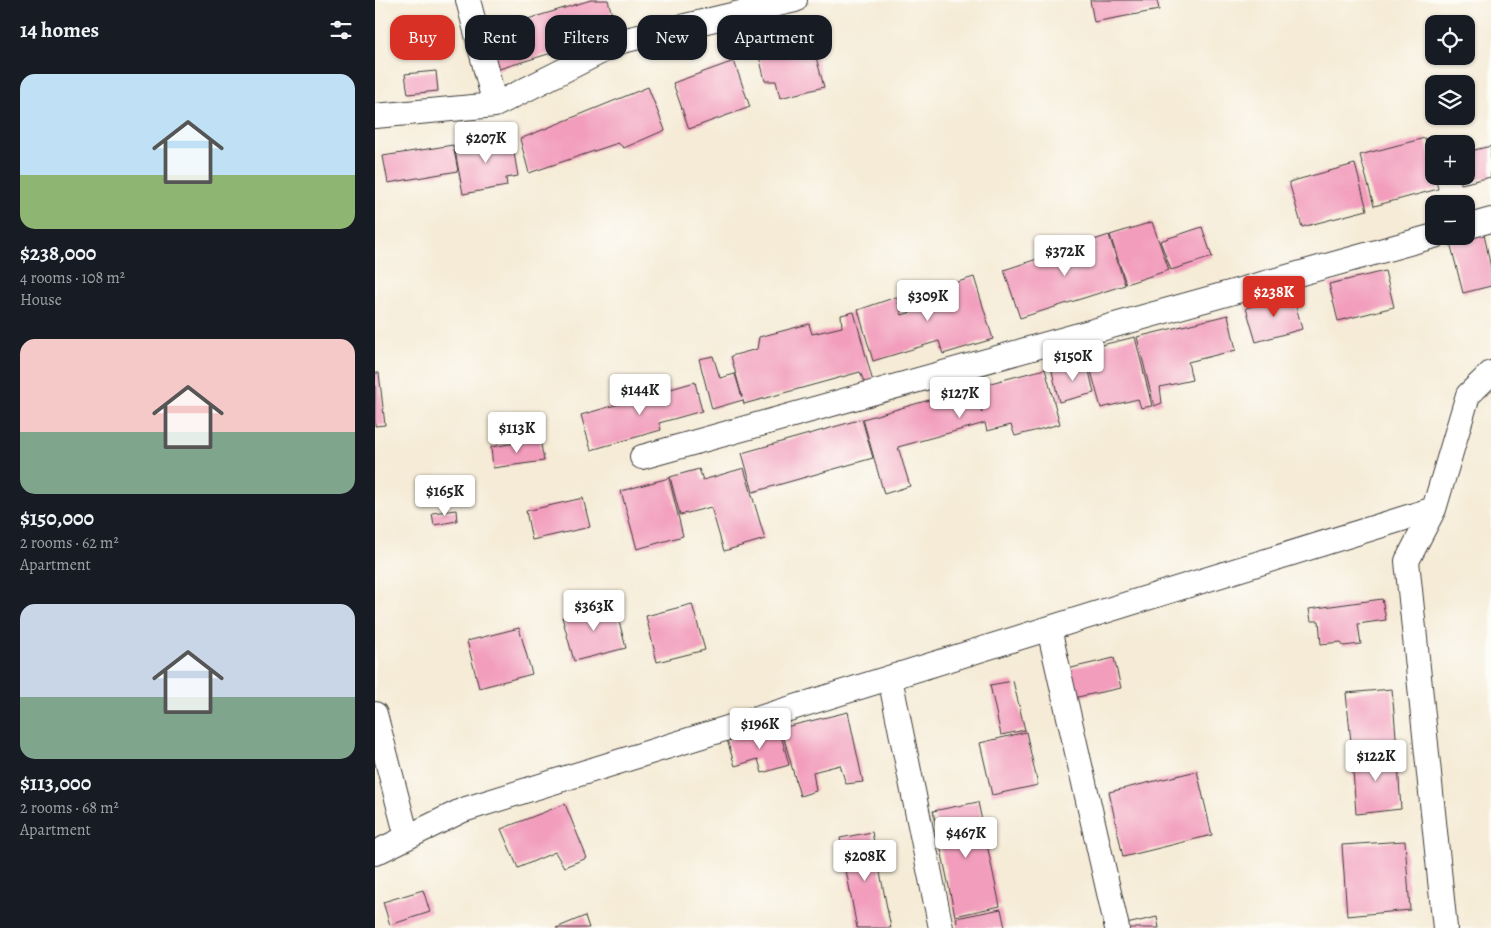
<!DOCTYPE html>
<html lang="en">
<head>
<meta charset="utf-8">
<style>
	:root { --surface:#171b24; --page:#20242c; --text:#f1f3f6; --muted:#9ea1a6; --accent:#d93025 }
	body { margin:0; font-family:Alegreya,serif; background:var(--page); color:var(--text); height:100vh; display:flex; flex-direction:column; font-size:19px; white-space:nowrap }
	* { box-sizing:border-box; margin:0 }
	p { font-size:16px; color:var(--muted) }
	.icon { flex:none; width:28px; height:28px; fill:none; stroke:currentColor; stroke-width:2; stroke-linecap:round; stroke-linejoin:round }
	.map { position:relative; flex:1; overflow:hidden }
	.panel { display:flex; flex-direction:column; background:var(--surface); width:375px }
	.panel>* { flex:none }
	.hud { position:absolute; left:15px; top:15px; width:475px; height:45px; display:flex; gap:10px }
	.controls { position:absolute; left:1050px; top:15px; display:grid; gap:10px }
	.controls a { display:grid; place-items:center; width:50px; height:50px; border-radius:10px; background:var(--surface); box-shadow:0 1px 4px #0004; font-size:25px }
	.price { position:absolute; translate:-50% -42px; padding:0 11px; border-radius:5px; background:#fff; color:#222; font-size:16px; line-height:32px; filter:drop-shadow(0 1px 2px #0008) }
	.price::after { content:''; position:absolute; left:50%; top:30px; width:15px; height:11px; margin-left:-8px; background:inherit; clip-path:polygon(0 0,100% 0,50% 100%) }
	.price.current { background:var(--accent); color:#fff }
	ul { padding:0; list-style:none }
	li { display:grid; align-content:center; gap:10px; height:265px; padding:0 20px }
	li span { display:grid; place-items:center; height:155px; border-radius:15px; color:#555 }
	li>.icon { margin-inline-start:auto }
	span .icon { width:90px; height:90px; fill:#fffc; stroke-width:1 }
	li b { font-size:21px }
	h2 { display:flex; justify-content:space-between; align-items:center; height:60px; padding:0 20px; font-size:21px }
	.pill { padding:0 18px; border-radius:15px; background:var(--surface); box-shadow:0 1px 4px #0004; font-size:18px; line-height:45px }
	.pill.current { background:var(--accent); color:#fff }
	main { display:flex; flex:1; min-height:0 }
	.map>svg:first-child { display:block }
	.building { fill:#f29dbc }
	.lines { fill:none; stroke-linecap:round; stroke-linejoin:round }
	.minor-casing { stroke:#3d3b38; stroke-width:26 }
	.minor { stroke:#fff; stroke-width:24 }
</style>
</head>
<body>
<main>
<section class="panel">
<h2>14 homes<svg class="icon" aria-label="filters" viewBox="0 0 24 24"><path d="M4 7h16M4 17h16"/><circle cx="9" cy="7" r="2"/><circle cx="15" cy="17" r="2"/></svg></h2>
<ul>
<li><span style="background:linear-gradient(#bfe0f5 65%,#8fb573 0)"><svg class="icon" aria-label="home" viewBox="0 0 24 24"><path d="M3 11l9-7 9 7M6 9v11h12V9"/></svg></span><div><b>$238,000</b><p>4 rooms · 108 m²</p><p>House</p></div></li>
<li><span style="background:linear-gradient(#f6c9c9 60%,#7fa58c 0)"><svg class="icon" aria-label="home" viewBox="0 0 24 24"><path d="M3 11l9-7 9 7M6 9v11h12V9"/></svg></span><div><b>$150,000</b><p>2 rooms · 62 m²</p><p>Apartment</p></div></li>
<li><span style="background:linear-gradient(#c9d6e8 60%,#7fa58c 0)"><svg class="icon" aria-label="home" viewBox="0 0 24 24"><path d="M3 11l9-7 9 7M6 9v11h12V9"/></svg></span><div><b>$113,000</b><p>2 rooms · 68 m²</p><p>Apartment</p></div></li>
</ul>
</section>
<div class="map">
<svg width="1116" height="928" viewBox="0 0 1116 928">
	<rect width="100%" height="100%" fill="#fdfcf7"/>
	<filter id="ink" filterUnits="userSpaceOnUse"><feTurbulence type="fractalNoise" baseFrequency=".02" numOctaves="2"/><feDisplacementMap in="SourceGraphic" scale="10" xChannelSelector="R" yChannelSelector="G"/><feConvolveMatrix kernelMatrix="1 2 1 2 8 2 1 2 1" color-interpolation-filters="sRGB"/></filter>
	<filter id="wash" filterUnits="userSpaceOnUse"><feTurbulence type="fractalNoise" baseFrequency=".0096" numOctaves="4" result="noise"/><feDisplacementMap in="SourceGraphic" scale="20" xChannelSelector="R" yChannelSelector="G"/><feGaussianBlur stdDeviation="1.12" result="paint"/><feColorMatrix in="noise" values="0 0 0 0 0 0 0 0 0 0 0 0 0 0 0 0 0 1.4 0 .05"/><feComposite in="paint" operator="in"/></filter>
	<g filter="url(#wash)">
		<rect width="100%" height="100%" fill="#f5ebd6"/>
		<g id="blocks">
			<path class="building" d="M216 0H233L242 33 111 73 100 35Z
				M715 0H782L784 10 719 22Z
				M437 42 449 87 405 98 401 81H390L384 56Z
				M359 61 375 107 314 129 298 83Z
				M61 71 63 91 33 94 30 74Z
				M273 87 290 130 249 148 243 143 154 173 145 139Z
				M136 135 143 176 131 178 132 186 88 194 79 145Z
				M1050 138 1063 189 999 206 985 155Z
				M78 145 83 171 13 183 8 156Z
				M1116 146V177L1086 184 1085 176H1091V152Z
				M980 164 992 210 927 227 914 182Z
				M777 222 794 270 751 284 735 235Z
				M827 227 837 257 796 270 785 241Z
				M1109 234 1116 268V286L1088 293 1075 242Z
				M734 235 750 285 645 318 629 270Z
				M1010 271 1019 307 963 321 954 284Z
				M599 277 618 339 568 354 564 341 498 361 483 310 521 297 527 315 553 307 550 292Z
				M918 295 927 329 881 342 871 308Z
				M479 312 498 382 490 384 485 372 369 404 368 400 337 409 324 359 338 356 345 378 360 374 367 397 356 356 382 349 384 337 434 324 437 334 467 327 466 315Z
				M853 315 861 350 813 362 817 380 785 387 787 403 779 406 762 337Z
				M760 337 777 406 766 408 763 399 726 408 710 349Z
				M712 362 719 393 684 402 677 371Z
				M670 369 685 424 640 436 636 425 612 431 610 423 523 447 535 486 509 494 488 419 599 387 607 413 600 387Z
				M0 373H4L10 425 0 426Z
				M320 382 327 411 284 423 286 430 216 450 206 415Z
				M487 419 498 458 378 492 367 453Z
				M165 439 169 461 118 468 116 447Z
				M369 468 390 539 349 551 336 507 305 515 295 477 324 469 328 480Z
				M294 478 308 536 262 549 246 491Z
				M208 498 215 527 157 540 151 511Z
				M81 510 82 521 59 525 57 513Z
				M1007 599 1011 620 983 624 986 644 968 646 966 642 946 644 944 621H936L934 609Z
				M239 602 251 648 199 661 187 617Z
				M317 604 330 650 282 662 271 616Z
				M144 628 157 674 104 688 92 641Z
				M739 658 746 688 698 698 692 669Z
				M638 681 650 730 626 735 615 685Z
				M1017 689 1022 748 977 752 971 693Z
				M473 712 488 782 471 784 465 765 438 772 441 791 425 796 406 728Z
				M404 728 414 765 387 773 383 759 360 766 352 740Z
				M651 732 663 785 617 795 605 743Z
				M1022 750 1026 809 981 814 977 755Z
				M822 771 837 835 748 857 734 792Z
				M603 802 625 906 580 916 558 811Z
				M190 804 212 858 189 867 180 852 143 868 126 829Z
				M497 832 516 928H482L465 838Z
				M1030 841 1035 910 972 916 967 845Z
				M48 890 55 912 15 925 8 902Z
				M626 909 630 928H583L581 918Z
				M210 916 214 928H181Z
				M782 917 784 928H748L747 925Z"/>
		</g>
	</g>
	<g filter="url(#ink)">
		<use href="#blocks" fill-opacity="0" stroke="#3d3b38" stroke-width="1"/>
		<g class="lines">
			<defs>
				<path id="minor" d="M93 0 120 105
					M0 116 120 105 247 41 420 0
					M1091 227 1116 220
					M267 457 1059 236
					M674 629 742 928
					M515 678 566 928
					M0 714 32 837
					M0 853 88 810 1059 509
					M1070 928 1032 561 1059 509 1093 395 1116 373"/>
			</defs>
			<use href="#minor" class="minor-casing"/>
			<use href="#minor" class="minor"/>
		</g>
	</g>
</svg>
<div class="controls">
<a><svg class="icon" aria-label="locate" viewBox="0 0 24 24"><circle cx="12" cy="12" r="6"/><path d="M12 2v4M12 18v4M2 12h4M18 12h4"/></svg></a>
<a><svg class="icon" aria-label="layers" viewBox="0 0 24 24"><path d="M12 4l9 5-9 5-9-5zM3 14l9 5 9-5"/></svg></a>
<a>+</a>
<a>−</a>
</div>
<b class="price" style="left:111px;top:164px">$207K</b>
<b class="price" style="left:690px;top:277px">$372K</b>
<b class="price current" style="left:899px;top:318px">$238K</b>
<b class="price" style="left:553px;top:322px">$309K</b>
<b class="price" style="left:698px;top:382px">$150K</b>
<b class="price" style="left:265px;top:416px">$144K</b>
<b class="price" style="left:585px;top:419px">$127K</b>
<b class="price" style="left:142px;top:454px">$113K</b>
<b class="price" style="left:70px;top:517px">$165K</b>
<b class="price" style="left:219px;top:632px">$363K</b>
<b class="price" style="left:385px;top:750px">$196K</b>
<b class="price" style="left:1001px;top:782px">$122K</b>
<b class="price" style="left:591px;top:859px">$467K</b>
<b class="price" style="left:490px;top:882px">$208K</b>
<div class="hud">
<a class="pill current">Buy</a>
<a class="pill">Rent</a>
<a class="pill">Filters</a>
<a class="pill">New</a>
<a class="pill">Apartment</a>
</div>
</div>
</main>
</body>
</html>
